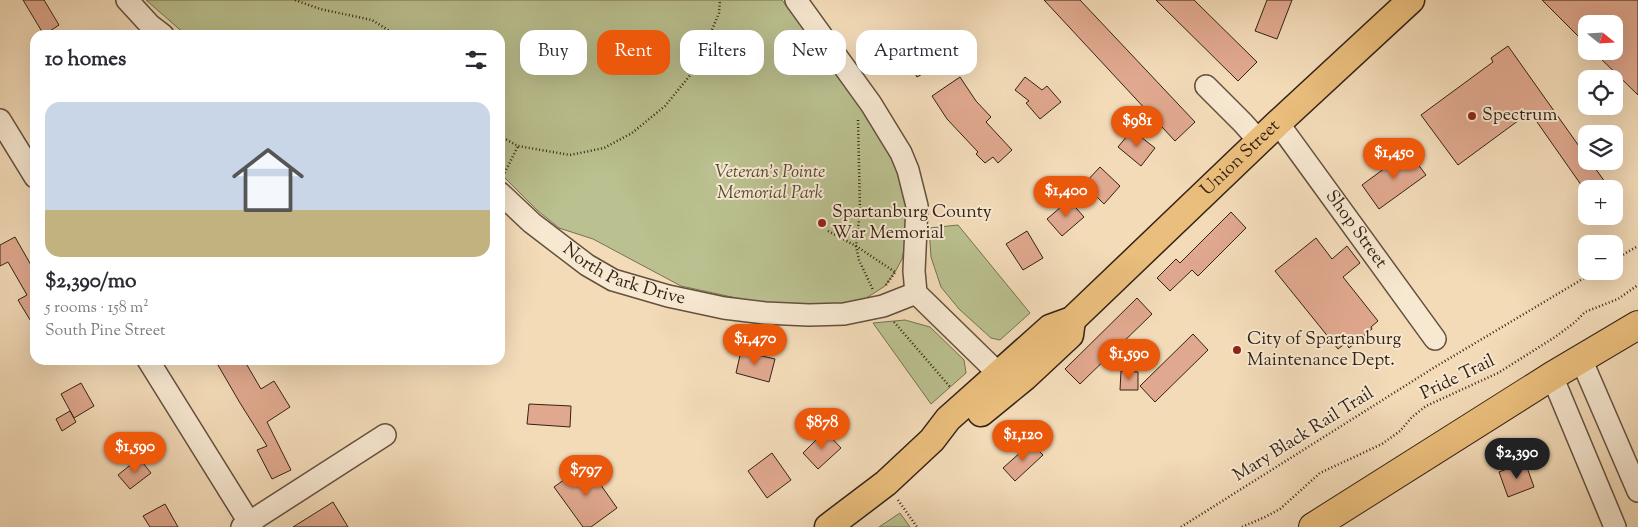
<!DOCTYPE html>
<html lang="en">
<head>
<meta charset="utf-8">
<style>
	:root { --surface:#fff; --page:#f2f2f3; --text:#2b2b33; --muted:#7c7c81; --accent:#ea580c }
	body { margin:0; font-family:"Sorts Mill Goudy",serif; background:var(--page); color:var(--text); height:100vh; display:flex; flex-direction:column; font-size:19px; white-space:nowrap }
	* { box-sizing:border-box; margin:0 }
	p { font-size:16px; color:var(--muted) }
	.icon { flex:none; width:28px; height:28px; fill:none; stroke:currentColor; stroke-width:2; stroke-linecap:round; stroke-linejoin:round }
	.map { position:relative; flex:1; overflow:hidden }
	.side { position:absolute; left:30px; top:30px; width:475px; height:335px; display:flex; flex-direction:column; background:var(--surface); border-radius:15px; box-shadow:0 5px 20px #0002 }
	.side>* { flex:none }
	.guide { position:absolute; left:520px; top:30px; width:475px; height:45px; display:flex; gap:10px }
	.needle { width:32px; rotate:108deg }
	.tools { position:absolute; left:1578px; top:15px; display:grid; gap:10px }
	.tools a { display:grid; place-items:center; width:45px; height:45px; border-radius:10px; background:var(--surface); box-shadow:0 5px 20px #0002; font-size:25px }
	.price { position:absolute; translate:-50% -42px; padding:0 11px; border-radius:18px; background:var(--accent); color:#fff; font-size:16px; line-height:32px; filter:drop-shadow(0 1px 2px #0008) }
	.price::after { content:''; position:absolute; left:50%; top:30px; width:15px; height:11px; margin-left:-8px; background:inherit; clip-path:polygon(0 0,100% 0,50% 100%) }
	.price.active { background:#222; color:#fff }
	ul { padding:0; list-style:none }
	li { display:grid; align-content:center; gap:10px; height:265px; padding:0 15px }
	li span { display:grid; place-items:center; height:155px; border-radius:15px; color:#555 }
	li>.icon { margin-inline-start:auto }
	span .icon { width:90px; height:90px; fill:#fffc; stroke-width:1 }
	li b { font-size:21px }
	h2 { display:flex; justify-content:space-between; align-items:center; height:60px; padding:0 15px; font-size:21px }
	.tag { padding:0 18px; border-radius:15px; background:var(--surface); box-shadow:0 5px 20px #0002; font-size:18px; line-height:45px }
	.tag.active { background:var(--accent); color:#fff }
	.map>svg:first-child { display:block }
	.green { fill:#bac08f; stroke:#777152 }
	.building { fill:#e0a88e; stroke:#342216 }
	.lines { fill:none; stroke-linecap:round; stroke-linejoin:round }
	.minor-casing { stroke:#64503e; stroke-width:24 }
	.major-casing { stroke:#342216; stroke-width:29 }
	.highway-casing { stroke:#342216; stroke-width:30 }
	.path { stroke:#342216; stroke-width:2.5; stroke-dasharray:1 2.5; stroke-linecap:butt }
	.minor { stroke:#f7e8d1; stroke-width:21 }
	.major { stroke:#eabe7c; stroke-width:26 }
	.highway { stroke:#eabe7c; stroke-width:28 }
	.poi-dot { fill:#8f2418; stroke:#f7e8d1; stroke-width:2 }
	.labels { text-anchor:middle; dominant-baseline:central; stroke-width:4; stroke-linejoin:round; paint-order:stroke }
	.poi-label { font-size:18px; fill:#342216; stroke:#f7e8d1; text-anchor:start }
	.street-label { font-size:18px; fill:#342216; stroke:#f7e8d1 }
	.park-label { font-size:18px; font-style:italic; fill:#564a34; stroke:#f7e8d1 }
</style>
</head>
<body>
<div class="map">
<svg width="1638" height="527" viewBox="0 0 1638 527">
	<rect width="100%" height="100%" fill="#f3dbb8"/>
	<filter id="stains"><feTurbulence type="fractalNoise" baseFrequency=".004" numOctaves="4"/><feColorMatrix values="0 0 0 0 .2 0 0 0 0 .09 0 0 0 0 .02 0 0 0 .5 -.17"/></filter>
	<radialGradient id="worn" r=".72"><stop offset=".6" stop-color="#630" stop-opacity="0"/><stop offset="1" stop-color="#630" stop-opacity=".3"/></radialGradient>
	<path class="green" d="M146 0H782L864 110 890 154 902 185 909 225 902 259 895 272 885 286 860 302 835 306 764 304 681 286 593 239 559 228 537 210 500 173V35H186Z
		M958 225 1030 313 1000 340 991 338 959 309 941 287 931 257 929 228Z
		M905 320 930 327 964 360 966 373 931 404 873 323Z
		M900 513 910 527H879Z"/>
	<path class="building" d="M23 0H44L59 25 44 35Z
		M1044 0H1080L1195 122 1175 141Z
		M1156 0H1194L1257 62 1238 81Z
		M1267 0H1292L1277 39 1255 31Z
		M1542 0H1638V95L1593 51H1614V24H1586V44Z
		M930 37 944 62 917 77 903 53Z
		M1508 46 1586 156V161H1590L1610 189H1584L1530 112 1458 165 1421 115 1493 62 1491 58Z
		M960 77 976 101 991 117 986 122 1012 150 998 163 993 157 985 163 976 154 978 152 947 119 932 96Z
		M1025 77 1042 90 1047 86 1061 102 1040 119 1026 103 1029 101 1015 90Z
		M1132 130 1155 148 1141 166 1118 147Z
		M1408 151 1426 175 1379 209 1362 185Z
		M1100 167 1120 186 1104 204 1084 184Z
		M1069 200 1084 217 1062 236 1047 219Z
		M1231 212 1246 228 1198 276 1192 270 1170 291 1157 278 1176 259 1180 263Z
		M1027 231 1043 258 1023 270 1006 244Z
		M15 237 35 272V328L18 300 27 295 8 262 0 266V245Z
		M1316 238 1332 259 1347 246 1360 263 1343 277 1378 321 1371 327 1372 329 1349 348 1346 343 1338 349 1275 271Z
		M1137 298 1152 314 1080 384 1065 369Z
		M1193 334 1208 350 1155 402 1140 386Z
		M741 351 775 359 769 382 736 373Z
		M215 360H244L261 389 274 381 290 407 267 422 291 470 272 479 257 450 267 446 240 403Z
		M1121 371 1138 372V390H1120Z
		M81 383 94 406 74 418 61 394Z
		M529 404 571 406 570 427 527 424Z
		M70 411 76 422 62 431 56 419Z
		M825 431 841 448 818 469 803 453Z
		M1031 443 1043 455 1015 481 1003 468Z
		M772 453 791 480 767 498 748 471Z
		M139 458 151 473 130 489 118 475Z
		M1525 462 1534 487 1508 497 1499 472Z
		M586 464 617 508 591 527H583L554 487Z
		M333 502 348 527H293Z
		M165 504 178 527H150L143 516Z"/>
	<g class="lines">
		<defs>
			<g id="minor">
				<path d="M127 0 150 25 163 35"/>
				<path d="M796 0 871 104 901 153 908 170 917 206 914 271 916 293 999 374 1011 384"/>
				<path d="M1206 86 1243 123 1259 141"/>
				<path d="M0 120 35 177"/>
				<path id="s1" d="M1278 123 1435 339"/>
				<path id="s2" d="M500 193 532 223 587 265 613 280 668 296 724 308 765 313 809 315 844 314 883 306 916 293"/>
				<path d="M1581 359 1638 491"/>
				<path d="M148 360 252 527"/>
				<path d="M1552 376 1615 527"/>
				<path d="M242 527 385 435"/>
			</g>
			<g id="major">
				<path d="M981 413 1025 377 1070 335 1072 320"/>
				<path id="s3" d="M828 527 886 483 932 440 948 419 1050 328 1072 320 1278 123 1411 0"/>
			</g>
			<path id="highway" d="M1313 527 1552 376 1638 325"/>
		</defs>
		<use href="#minor" class="minor-casing"/>
		<use href="#major" class="major-casing"/>
		<use href="#highway" class="highway-casing"/>
		<path class="path" d="M295 0 320 9 372 20 396 35
			M858 120 860 211 856 246 859 260 873 290
			M500 136 518 146 570 155 604 148 632 133 665 106 696 68 719 13 720 0
			M503 176 518 146
			M828 231 856 246 895 272
			M1614 260 1638 246
			M886 285 896 271
			M894 322 951 388
			M898 500 917 527
			M1181 527 1435 367 1596 271
			M1242 527 1265 517 1280 509 1320 473 1382 444 1400 431 1412 417 1426 406 1498 373 1555 337 1574 323 1585 312 1618 299 1638 285"/>
		<use href="#minor" class="minor"/>
		<use href="#major" class="major"/>
		<use href="#highway" class="highway"/>
	</g>
	<g class="poi-dot">
		<circle cx="1472" cy="116" r="5"/>
		<circle cx="822" cy="223" r="5"/>
		<circle cx="1237" cy="350" r="5"/>
	</g>
	<g class="labels">
		<g class="poi-label">
			<text x="1482" y="116">Spectrum</text>
			<text x="832" y="213">Spartanburg County<tspan x="832" dy="21">War Memorial</tspan></text>
			<text x="1247" y="340">City of Spartanburg<tspan x="1247" dy="21">Maintenance Dept.</tspan></text>
		</g>
		<g class="street-label">
			<text stroke="none"><textPath href="#s3" startOffset="556">Union Street</textPath></text>
			<text stroke="none"><textPath href="#s1" startOffset="132">Shop Street</textPath></text>
			<text stroke="none"><textPath href="#s2" startOffset="151">North Park Drive</textPath></text>
			<text transform="translate(1458 378) rotate(-26)">Pride Trail</text>
			<text transform="translate(1304 435) rotate(-32)">Mary Black Rail Trail</text>
		</g>
		<g class="park-label">
			<text x="770" y="173">Veteran's Pointe<tspan x="770" dy="21">Memorial Park</tspan></text>
		</g>
	</g>
	<rect width="100%" height="100%" filter="url(#stains)"/>
	<rect width="100%" height="100%" fill="url(#worn)"/>
</svg>
<div class="tools">
<a><svg class="needle" viewBox="-14 -14 28 28"><path d="M0-13l5 13h-10z" fill="#e53935"/><path d="M0 13l5-13h-10z" fill="#7c7c81"/></svg></a>
<a><svg class="icon" aria-label="locate" viewBox="0 0 24 24"><circle cx="12" cy="12" r="6"/><path d="M12 2v4M12 18v4M2 12h4M18 12h4"/></svg></a>
<a><svg class="icon" aria-label="layers" viewBox="0 0 24 24"><path d="M12 4l9 5-9 5-9-5zM3 14l9 5 9-5"/></svg></a>
<a>+</a>
<a>−</a>
</div>
<b class="price" style="left:1137px;top:148px">$981</b>
<b class="price" style="left:1394px;top:180px">$1,450</b>
<b class="price" style="left:1066px;top:218px">$1,400</b>
<b class="price" style="left:755px;top:366px">$1,470</b>
<b class="price" style="left:1129px;top:381px">$1,590</b>
<b class="price" style="left:822px;top:450px">$878</b>
<b class="price" style="left:1023px;top:462px">$1,120</b>
<b class="price" style="left:135px;top:474px">$1,590</b>
<b class="price active" style="left:1517px;top:480px">$2,390</b>
<b class="price" style="left:586px;top:497px">$797</b>
<div class="guide">
<a class="tag">Buy</a>
<a class="tag active">Rent</a>
<a class="tag">Filters</a>
<a class="tag">New</a>
<a class="tag">Apartment</a>
</div>
<section class="side">
<h2>10 homes<svg class="icon" aria-label="filters" viewBox="0 0 24 24"><path d="M4 7h16M4 17h16"/><circle cx="9" cy="7" r="2"/><circle cx="15" cy="17" r="2"/></svg></h2>
<ul>
<li><span style="background:linear-gradient(#c9d6e8 70%,#c2b280 0)"><svg class="icon" aria-label="home" viewBox="0 0 24 24"><path d="M3 11l9-7 9 7M6 9v11h12V9"/></svg></span><div><b>$2,390/mo</b><p>5 rooms · 158 m²</p><p>South Pine Street</p></div></li>
</ul>
</section>
</div>
</body>
</html>
